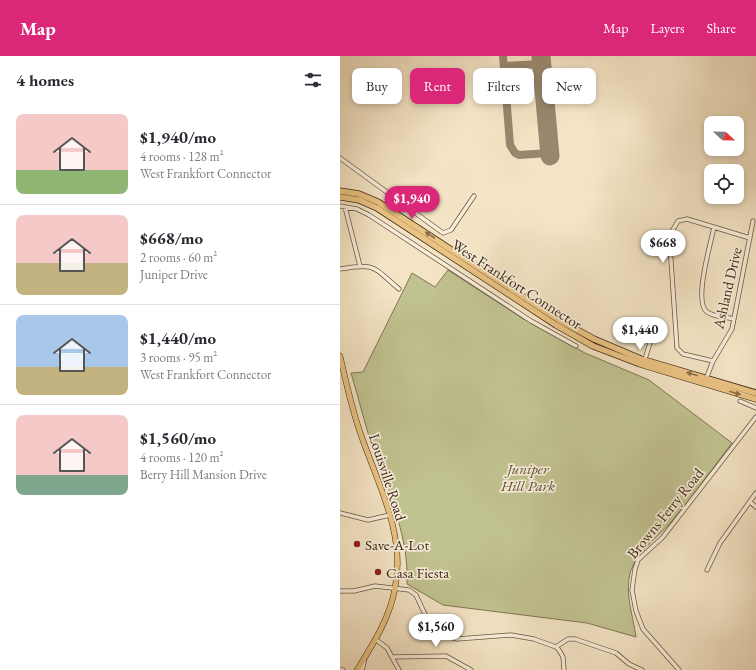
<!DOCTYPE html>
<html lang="en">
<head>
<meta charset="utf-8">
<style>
	:root { --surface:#fff; --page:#f7f7f7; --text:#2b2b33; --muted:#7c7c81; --line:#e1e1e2; --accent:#db2777 }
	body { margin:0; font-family:"EB Garamond",serif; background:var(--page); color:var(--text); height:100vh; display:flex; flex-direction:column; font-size:15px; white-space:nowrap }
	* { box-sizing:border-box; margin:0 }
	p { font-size:13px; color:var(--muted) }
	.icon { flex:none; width:22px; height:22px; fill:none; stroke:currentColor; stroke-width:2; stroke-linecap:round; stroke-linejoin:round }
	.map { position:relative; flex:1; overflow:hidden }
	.details { display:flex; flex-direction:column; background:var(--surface); width:340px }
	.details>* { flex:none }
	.hud { position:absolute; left:12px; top:12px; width:344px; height:36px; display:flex; gap:8px }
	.needle { width:26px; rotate:112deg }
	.buttons { position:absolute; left:364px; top:60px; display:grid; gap:8px }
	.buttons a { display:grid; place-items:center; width:40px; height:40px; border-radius:8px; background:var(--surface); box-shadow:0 2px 6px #0003; font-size:20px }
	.price { position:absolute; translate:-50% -34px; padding:0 9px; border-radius:14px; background:#fff; color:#222; font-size:13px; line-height:26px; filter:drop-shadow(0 1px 2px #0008) }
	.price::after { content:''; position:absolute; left:50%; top:24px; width:12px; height:9px; margin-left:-6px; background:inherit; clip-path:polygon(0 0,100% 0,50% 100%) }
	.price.selected { background:var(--accent); color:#fff }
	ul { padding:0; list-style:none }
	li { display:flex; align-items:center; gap:12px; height:100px; padding:0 16px }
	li+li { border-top:1px solid var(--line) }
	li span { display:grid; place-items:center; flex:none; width:112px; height:80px; border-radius:8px; color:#555 }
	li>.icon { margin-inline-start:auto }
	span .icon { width:48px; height:48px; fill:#fffc; stroke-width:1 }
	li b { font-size:17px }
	h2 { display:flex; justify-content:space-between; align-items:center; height:48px; padding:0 16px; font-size:17px }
	.pill { padding:0 14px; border-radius:8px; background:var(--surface); box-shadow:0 2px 6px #0003; font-size:14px; line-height:36px }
	.pill.selected { background:var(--accent); color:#fff }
	header { display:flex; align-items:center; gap:24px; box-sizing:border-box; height:56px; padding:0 20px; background:var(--accent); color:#fff }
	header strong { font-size:19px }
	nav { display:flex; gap:22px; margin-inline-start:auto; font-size:14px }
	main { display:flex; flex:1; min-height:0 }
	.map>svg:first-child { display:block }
	.green { fill:#c1c291; stroke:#7e7654 }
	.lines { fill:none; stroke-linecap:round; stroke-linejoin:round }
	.taxiway { stroke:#98876e; stroke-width:8 }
	.runway { stroke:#98876e; stroke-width:19 }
	.minor-casing { stroke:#695842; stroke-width:5 }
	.tertiary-casing { stroke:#695842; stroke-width:5.5 }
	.primary-casing { stroke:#3b2a17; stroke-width:6 }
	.trunk-casing { stroke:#3b2a17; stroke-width:7 }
	.minor { stroke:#f8edd9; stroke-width:3.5 }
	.tertiary { stroke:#f8edd9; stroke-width:4 }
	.primary { stroke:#eac282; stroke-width:5 }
	.trunk { stroke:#eac282; stroke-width:5.5 }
	.oneway { fill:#8a6e47 }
	.poi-dot { fill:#8f2418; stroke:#f8edd9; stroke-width:1.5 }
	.labels { text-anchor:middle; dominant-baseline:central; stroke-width:3.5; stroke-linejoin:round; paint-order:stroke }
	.street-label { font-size:15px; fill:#3b2a17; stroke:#f8edd9 }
	.park-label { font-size:15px; font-style:italic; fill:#5c5036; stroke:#f8edd9 }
	.poi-label { font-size:15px; fill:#3b2a17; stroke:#f8edd9; text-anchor:start }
</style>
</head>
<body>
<header>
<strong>Map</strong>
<nav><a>Map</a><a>Layers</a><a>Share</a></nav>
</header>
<main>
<section class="details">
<h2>4 homes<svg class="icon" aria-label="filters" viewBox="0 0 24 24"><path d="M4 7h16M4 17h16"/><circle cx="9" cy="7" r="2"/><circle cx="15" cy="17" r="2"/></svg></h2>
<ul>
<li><span style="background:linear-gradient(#f6c9c9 70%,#8fb573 0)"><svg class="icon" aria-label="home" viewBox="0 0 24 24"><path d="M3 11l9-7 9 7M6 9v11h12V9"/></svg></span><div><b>$1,940/mo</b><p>4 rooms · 128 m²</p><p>West Frankfort Connector</p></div></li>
<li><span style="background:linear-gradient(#f6c9c9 60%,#c2b280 0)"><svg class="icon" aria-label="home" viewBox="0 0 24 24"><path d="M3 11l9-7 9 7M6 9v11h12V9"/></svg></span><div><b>$668/mo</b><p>2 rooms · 60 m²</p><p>Juniper Drive</p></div></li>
<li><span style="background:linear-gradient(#a9c7e8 65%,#c2b280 0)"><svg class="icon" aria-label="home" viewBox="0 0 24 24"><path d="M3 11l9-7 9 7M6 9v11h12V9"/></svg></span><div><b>$1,440/mo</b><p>3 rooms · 95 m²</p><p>West Frankfort Connector</p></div></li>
<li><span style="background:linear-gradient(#f6c9c9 75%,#7fa58c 0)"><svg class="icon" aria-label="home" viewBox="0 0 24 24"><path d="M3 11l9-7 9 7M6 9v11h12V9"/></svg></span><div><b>$1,560/mo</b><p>4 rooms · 120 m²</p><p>Berry Hill Mansion Drive</p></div></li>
</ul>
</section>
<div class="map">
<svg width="416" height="614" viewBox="0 0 416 614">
	<rect width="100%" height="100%" fill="#f4e4c5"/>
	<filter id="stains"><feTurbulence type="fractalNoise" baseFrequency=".005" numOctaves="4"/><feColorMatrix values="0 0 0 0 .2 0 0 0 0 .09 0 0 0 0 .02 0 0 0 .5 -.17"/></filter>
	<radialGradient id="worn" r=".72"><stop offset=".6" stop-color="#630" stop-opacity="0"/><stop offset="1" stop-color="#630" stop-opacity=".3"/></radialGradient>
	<path class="green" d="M108 214 182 262 245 297 309 324 392 387C372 413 353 440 332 465 319 480 298 495 291 514 284 536 293 559 296 581L247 567 103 549 67 528C69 480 49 439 34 396 25 370 19 343 11 317L23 316 72 217 95 231Z"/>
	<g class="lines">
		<path class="taxiway" d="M163 0 170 89 175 97 179 99 209 97
			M164 10 202 8"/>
		<path class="runway" d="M201 0 210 100"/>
		<defs>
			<path id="minor" d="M0 102 103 177 111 174 134 140
				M0 150 17 153 29 159 191 265 236 290
				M5 151 20 210
				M374 171C371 187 353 246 367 256 374 261 386 261 394 263
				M0 213C36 207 32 210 59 233
				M373 305 343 298 337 292 330 190 331 177 338 165 347 163 410 182
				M304 306 311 284
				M366 323 373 305 392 273 413 165
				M400 345 416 352
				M410 446 416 451
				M0 457 28 464 50 459
				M367 514 380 487 416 437
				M0 535H14L35 530 69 534 76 539 89 567 105 580 117 583 171 579 194 583 216 591 219 594 223 601 224 614
				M35 583 47 592 59 614
				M216 591 228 583H235L276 597 289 608 302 614
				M52 601 106 600 131 614
				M0 613 3 614
				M339 614 303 573 296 555 292 534 295 513 298 504 323 481 333 468 416 361"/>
			<path id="tertiary" d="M22 614 24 605"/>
			<path id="primary" d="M0 300C6 326 12 354 21 379 38 428 66 479 55 532 50 562 33 588 17 614"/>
			<path id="trunk" d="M0 135 19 138 38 146 219 264 254 283 301 303 416 337
				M0 141 19 144 37 152 216 269 253 290 300 308 416 343"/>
		</defs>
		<use href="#minor" class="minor-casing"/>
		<use href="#tertiary" class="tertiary-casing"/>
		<use href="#primary" class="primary-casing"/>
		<use href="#trunk" class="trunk-casing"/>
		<use href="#minor" class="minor"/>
		<use href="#tertiary" class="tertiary"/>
		<use href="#primary" class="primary"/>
		<use href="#trunk" class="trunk"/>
	</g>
	<defs><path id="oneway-solid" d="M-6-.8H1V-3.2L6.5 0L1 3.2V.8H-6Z"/></defs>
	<g class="oneway">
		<use href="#oneway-solid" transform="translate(90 179) rotate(-147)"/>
		<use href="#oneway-solid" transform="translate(352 318) rotate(-163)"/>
		<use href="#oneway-solid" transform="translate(395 337) rotate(16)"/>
	</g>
	<g class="poi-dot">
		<circle cx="17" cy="488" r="4"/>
		<circle cx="38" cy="516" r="4"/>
	</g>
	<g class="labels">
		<g class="street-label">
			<text transform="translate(177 228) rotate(33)">West Frankfort Connector</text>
			<text transform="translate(387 232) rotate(-77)">Ashland Drive</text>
			<text transform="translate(48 421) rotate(72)">Louisville Road</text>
			<text transform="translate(325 457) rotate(-51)">Browns Ferry Road</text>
		</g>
		<g class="park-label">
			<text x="188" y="412">Juniper<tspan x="188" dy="17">Hill Park</tspan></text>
		</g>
		<g class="poi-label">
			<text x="25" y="488">Save-A-Lot</text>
			<text x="46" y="516">Casa Fiesta</text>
		</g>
	</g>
	<rect width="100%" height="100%" filter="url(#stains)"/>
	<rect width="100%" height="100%" fill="url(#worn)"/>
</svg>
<div class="buttons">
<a><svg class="needle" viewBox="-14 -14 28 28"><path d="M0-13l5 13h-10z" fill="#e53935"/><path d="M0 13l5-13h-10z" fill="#7c7c81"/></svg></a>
<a><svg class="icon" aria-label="locate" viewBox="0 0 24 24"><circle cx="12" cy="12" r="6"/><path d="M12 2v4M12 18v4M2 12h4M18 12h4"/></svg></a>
</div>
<b class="price selected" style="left:72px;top:164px">$1,940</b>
<b class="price" style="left:323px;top:208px">$668</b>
<b class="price" style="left:300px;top:295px">$1,440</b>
<b class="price" style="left:96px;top:592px">$1,560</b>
<div class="hud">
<a class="pill">Buy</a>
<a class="pill selected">Rent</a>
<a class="pill">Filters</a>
<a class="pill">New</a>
</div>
</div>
</main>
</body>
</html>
